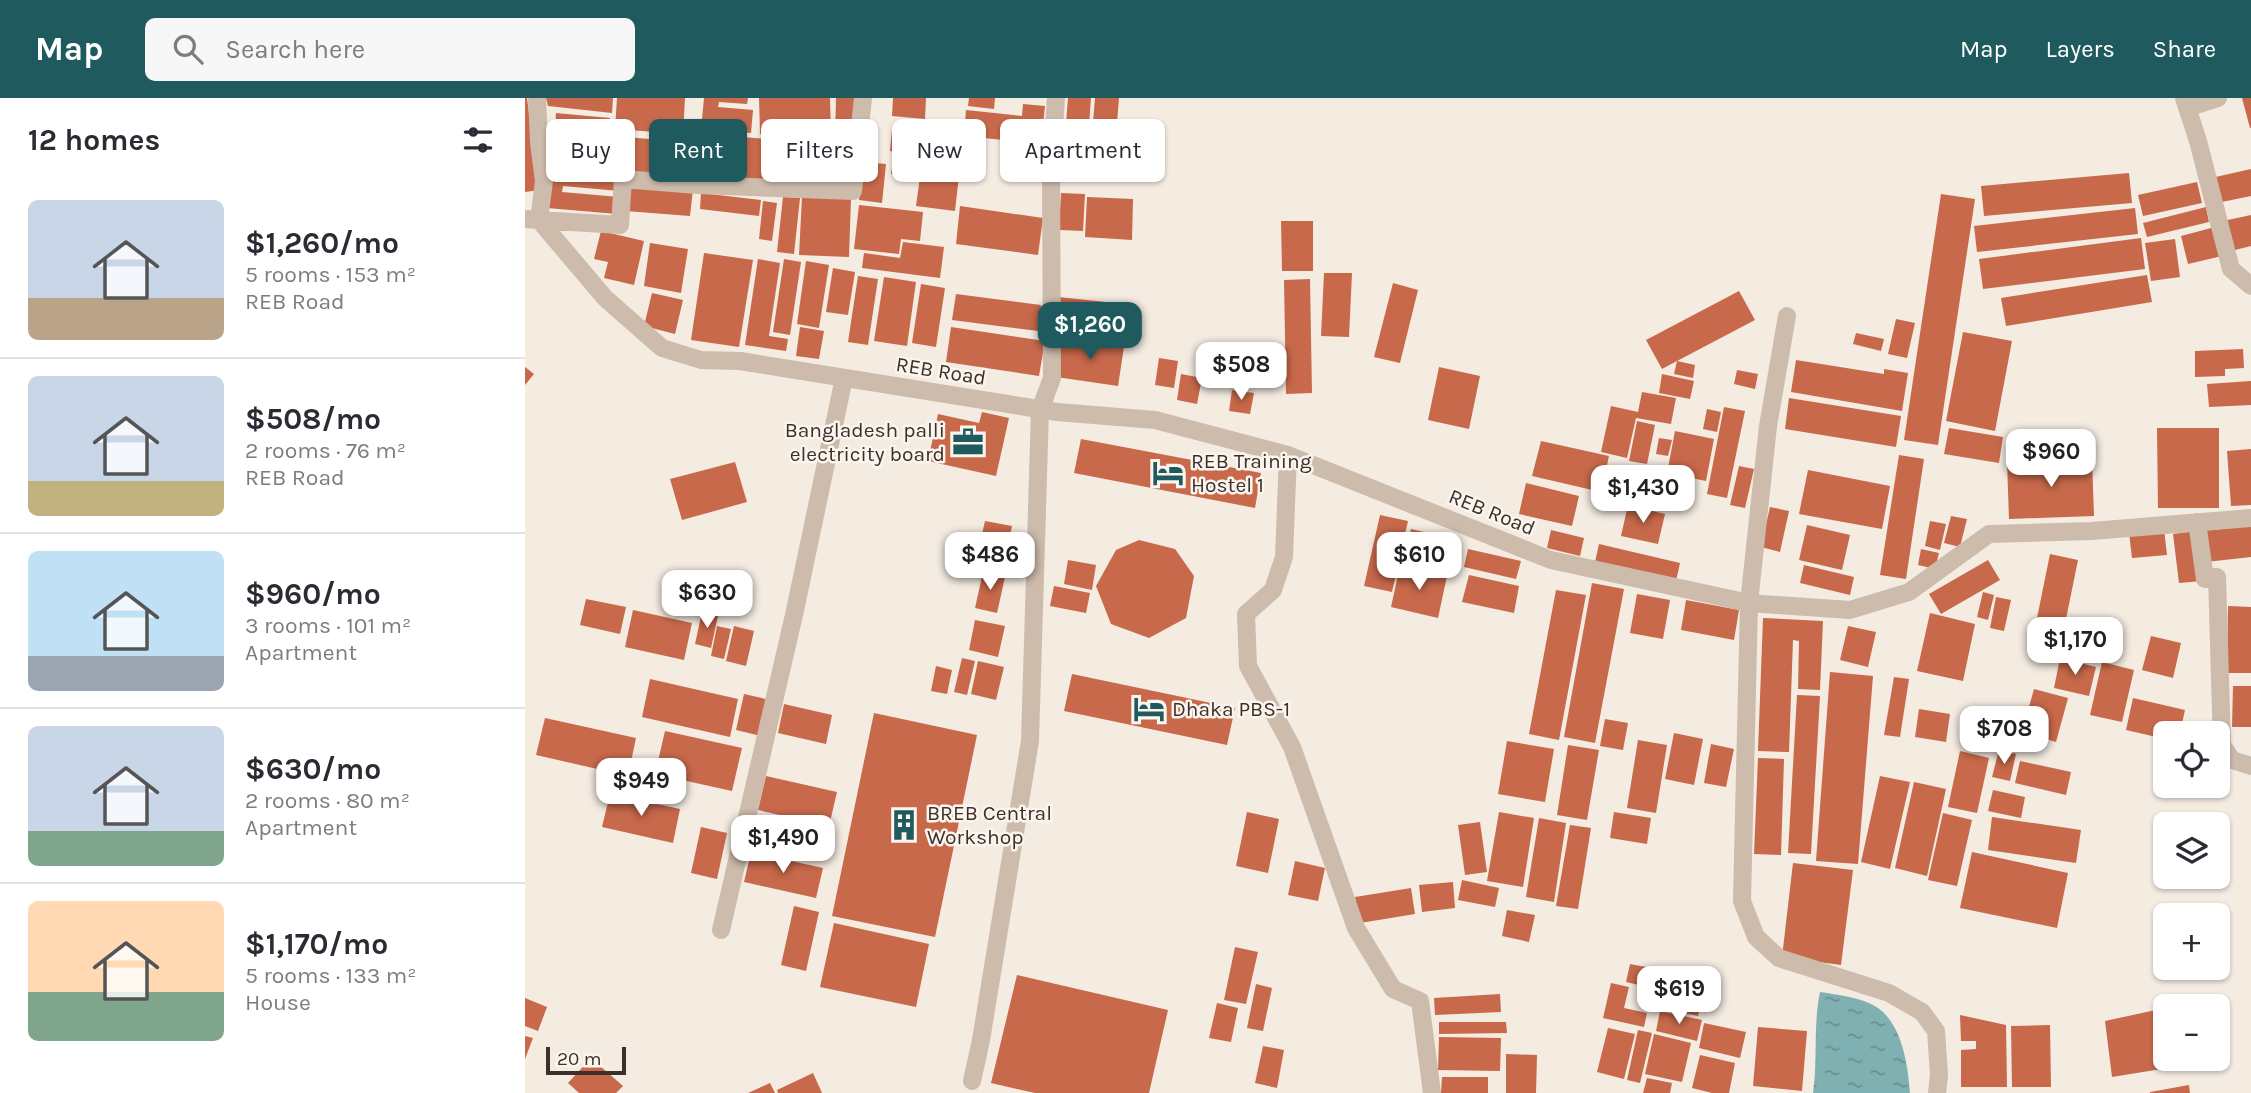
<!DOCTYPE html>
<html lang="en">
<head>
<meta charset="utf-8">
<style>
	:root { --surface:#fff; --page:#f7f7f7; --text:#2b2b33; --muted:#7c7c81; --line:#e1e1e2; --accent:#1f5a5e }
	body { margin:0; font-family:Karla,sans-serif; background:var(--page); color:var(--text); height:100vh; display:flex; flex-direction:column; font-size:26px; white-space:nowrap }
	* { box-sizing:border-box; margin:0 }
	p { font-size:23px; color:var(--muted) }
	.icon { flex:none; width:38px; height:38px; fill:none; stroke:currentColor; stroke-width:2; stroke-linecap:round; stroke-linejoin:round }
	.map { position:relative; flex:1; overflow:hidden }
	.side { display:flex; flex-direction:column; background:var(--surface); width:525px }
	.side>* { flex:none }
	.banner { position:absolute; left:21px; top:21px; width:665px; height:63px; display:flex; gap:14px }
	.tools { position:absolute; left:1628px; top:623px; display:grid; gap:14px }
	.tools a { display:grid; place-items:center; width:77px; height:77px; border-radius:10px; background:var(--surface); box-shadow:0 2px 5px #0004; font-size:35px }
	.scale { position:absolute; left:21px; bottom:18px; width:80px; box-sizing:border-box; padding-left:7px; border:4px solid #3b302b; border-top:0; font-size:19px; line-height:24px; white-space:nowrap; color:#3b302b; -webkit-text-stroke:5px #fbf5ee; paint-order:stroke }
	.price { position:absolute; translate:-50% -60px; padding:0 16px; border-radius:14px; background:#fff; color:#222; font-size:23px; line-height:46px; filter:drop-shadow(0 2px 4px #0008) }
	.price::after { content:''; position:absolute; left:50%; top:42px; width:21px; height:16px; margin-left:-10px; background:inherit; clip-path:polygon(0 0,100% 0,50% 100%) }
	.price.on { background:var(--accent); color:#fff }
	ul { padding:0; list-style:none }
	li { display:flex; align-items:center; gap:21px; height:175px; padding:0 28px }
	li+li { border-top:2px solid var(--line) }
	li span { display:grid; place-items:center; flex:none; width:196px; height:140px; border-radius:10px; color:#555 }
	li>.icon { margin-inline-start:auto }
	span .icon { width:84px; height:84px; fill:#fffc; stroke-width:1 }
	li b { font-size:30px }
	h2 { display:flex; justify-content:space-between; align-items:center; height:84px; padding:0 28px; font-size:30px }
	.tag { padding:0 24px; border-radius:10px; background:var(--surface); box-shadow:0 2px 5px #0004; font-size:24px; line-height:63px }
	.tag.on { background:var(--accent); color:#fff }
	header { display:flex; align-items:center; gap:42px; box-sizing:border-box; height:98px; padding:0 35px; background:var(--accent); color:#fff }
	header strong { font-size:33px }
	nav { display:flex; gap:38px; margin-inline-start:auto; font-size:24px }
	.search { width:490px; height:63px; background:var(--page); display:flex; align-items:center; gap:18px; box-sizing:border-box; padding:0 24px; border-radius:10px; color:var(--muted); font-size:26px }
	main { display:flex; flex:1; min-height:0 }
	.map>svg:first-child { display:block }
	.water { fill:url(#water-ripples) }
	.building { fill:#c8694b }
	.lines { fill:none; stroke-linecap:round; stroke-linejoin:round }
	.street { stroke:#cdbbac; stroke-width:18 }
	.labels { text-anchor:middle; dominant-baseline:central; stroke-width:5; stroke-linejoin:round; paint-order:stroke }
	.street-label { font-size:21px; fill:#3b302b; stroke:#fbf5ee }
	.poi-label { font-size:21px; fill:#3b302b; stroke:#fbf5ee; text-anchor:start }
</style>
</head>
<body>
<header>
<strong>Map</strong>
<div class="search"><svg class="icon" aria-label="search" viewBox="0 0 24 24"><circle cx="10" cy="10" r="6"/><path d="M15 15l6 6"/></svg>Search here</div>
<nav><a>Map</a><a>Layers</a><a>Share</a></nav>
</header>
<main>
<section class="side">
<h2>12 homes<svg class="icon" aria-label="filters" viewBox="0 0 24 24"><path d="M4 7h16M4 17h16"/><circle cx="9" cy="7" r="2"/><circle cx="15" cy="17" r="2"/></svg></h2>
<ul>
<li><span style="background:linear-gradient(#c9d6e8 70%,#b9a48a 0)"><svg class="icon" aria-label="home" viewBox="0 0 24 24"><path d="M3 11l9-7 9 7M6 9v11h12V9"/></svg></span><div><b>$1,260/mo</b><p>5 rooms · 153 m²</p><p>REB Road</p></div></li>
<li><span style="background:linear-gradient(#c9d6e8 75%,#c2b280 0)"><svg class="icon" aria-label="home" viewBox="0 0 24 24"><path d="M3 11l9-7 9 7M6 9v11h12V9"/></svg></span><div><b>$508/mo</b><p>2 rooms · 76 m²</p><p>REB Road</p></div></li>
<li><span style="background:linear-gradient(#bfe0f5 75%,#9aa5b1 0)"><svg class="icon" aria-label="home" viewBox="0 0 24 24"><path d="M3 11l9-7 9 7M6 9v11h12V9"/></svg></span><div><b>$960/mo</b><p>3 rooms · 101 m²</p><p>Apartment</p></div></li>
<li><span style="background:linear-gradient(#c9d6e8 75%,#7fa58c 0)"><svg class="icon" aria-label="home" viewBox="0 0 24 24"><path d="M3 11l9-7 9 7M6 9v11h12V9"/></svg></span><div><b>$630/mo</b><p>2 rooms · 80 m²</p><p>Apartment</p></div></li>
<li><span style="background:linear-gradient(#ffd9b3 65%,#7fa58c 0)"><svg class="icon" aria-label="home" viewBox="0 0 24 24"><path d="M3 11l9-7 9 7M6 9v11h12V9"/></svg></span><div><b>$1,170/mo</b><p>5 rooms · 133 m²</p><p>House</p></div></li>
</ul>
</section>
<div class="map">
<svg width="1726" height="995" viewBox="0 0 1726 995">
	<defs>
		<pattern id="water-ripples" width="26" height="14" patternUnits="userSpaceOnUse" patternTransform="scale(1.75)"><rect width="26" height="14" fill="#7fb0b2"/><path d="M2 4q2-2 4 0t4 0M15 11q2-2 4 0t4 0" fill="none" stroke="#699091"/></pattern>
	</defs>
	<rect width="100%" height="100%" fill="#f4ebe1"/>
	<path class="water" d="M1295 894C1313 897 1337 899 1353 910 1377 927 1383 967 1385 995H1288C1293 961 1288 927 1295 894Z"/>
	<path class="building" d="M0 0H2L14 92 0 94Z
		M21 0H88L87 15 23 8Z
		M92 0H160L158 36 90 31Z
		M179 0H223L222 6 194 4 193 9 228 12 226 35 176 31Z
		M234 0H305L306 36H235Z
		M311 0H332L331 38 310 37Z
		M368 0H401L400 21 367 18Z
		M444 0H470L469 11 443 8Z
		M543 0H566L564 27 541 25Z
		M570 0H594L591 38 567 36Z
		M1717 0H1726V30H1725Z
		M498 6 520 8 516 46 439 38 441 12 497 18Z
		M31 15 85 20 83 36 30 31Z
		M367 32 412 38 409 58 365 53Z
		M21 36 97 43 95 68 19 62Z
		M181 36 241 41 238 84 178 80Z
		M101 39 170 45 166 83 98 77Z
		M247 39 288 41 287 62 246 60Z
		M519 49V81H499L498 50Z
		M369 57 392 60 389 80 366 76Z
		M244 64 285 66 283 88 243 86Z
		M338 64 361 66 357 105 334 102Z
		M397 64 435 69 430 113 391 108Z
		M25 67 96 73 94 93 38 88 37 94 94 99 92 116 22 110Z
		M1726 71V98L1692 105 1686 80Z
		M1604 75 1607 105 1459 118 1456 88Z
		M1672 84 1677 105 1618 118 1613 97Z
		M103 85 168 91 165 118 101 113Z
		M176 95 236 102 234 118 175 111Z
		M536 95 560 96 558 133 534 132Z
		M1416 96 1450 101 1413 347 1379 342Z
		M258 99 275 100 269 156 252 154Z
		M277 99 326 101 324 159 274 157Z
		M562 99 608 101 607 142 560 139Z
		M238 103 252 105 247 143 234 141Z
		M334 107 398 114 395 143 376 141 374 156 329 151Z
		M435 108 518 120 513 157 431 146Z
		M1681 109 1684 124 1622 139 1618 125Z
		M1610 110 1613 136 1452 154 1449 128Z
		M1726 117V148L1706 153 1698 123Z
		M756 123H788V173H757Z
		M1690 129 1697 158 1663 166 1656 138Z
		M76 133 119 143 109 187 79 180 83 164 69 161Z
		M1616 140 1620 171 1458 191 1454 161Z
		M1650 141 1655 179 1626 183 1620 145Z
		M378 144 419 149 415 180 337 170 339 155 375 160Z
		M125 145 163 151 156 195 119 188Z
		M179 155 228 162 214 249 166 242Z
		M233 161 255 165 244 238 263 241 261 253 220 247Z
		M259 161 276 164 265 237 248 234Z
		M281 163 304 167 294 230 272 226Z
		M308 170 330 174 323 217 301 214Z
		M799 175H827L824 239 796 238Z
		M1622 177 1627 204 1481 228 1476 200Z
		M333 178 353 181 343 247 323 244Z
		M359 179 391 184 382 248 349 243Z
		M785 181 787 295 761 296 759 182Z
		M868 185 893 192 875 265 849 259Z
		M396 186 420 190 411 249 387 245Z
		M1214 193 1230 222 1152 263 1170 267 1168 280 1149 276 1152 263 1137 271 1121 242Z
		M127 195 158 202 150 236 119 228Z
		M431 196 516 207 513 233 427 222Z
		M533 199 600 206 596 242 529 234Z
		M1371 221 1390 225 1382 260 1363 256Z
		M275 229 299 233 294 261 271 258Z
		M426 229 520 243 514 278 421 264Z
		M1438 234 1487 243 1470 333 1421 323Z
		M1331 235 1359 241 1356 253 1328 246Z
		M537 240 599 249 593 288 531 279Z
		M1718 251 1719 270 1700 271V278L1670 279V253Z
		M634 260 653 263 649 290 630 287Z
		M1271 262 1359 276V271L1383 275 1377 313 1266 294Z
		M0 269 9 276 0 287Z
		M914 269 955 278 944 331 903 322Z
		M1212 272 1233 276 1230 291 1209 286Z
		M656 276 677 280 672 306 652 302Z
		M1137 276 1169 283 1165 301 1134 295Z
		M1726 283V307L1684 309 1682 286Z
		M707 292 729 295 725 316 704 313Z
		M1117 294 1151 300 1146 326 1111 320 1102 360 1076 354 1086 308 1113 314Z
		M1264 300 1376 318 1371 349 1260 331Z
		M1199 309 1220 313 1202 400 1182 396Z
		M1182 311 1196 314 1192 334 1178 331Z
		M457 314 484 320 471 378 403 363 413 316 454 325Z
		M1112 323 1130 327 1122 366 1104 363Z
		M1424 330 1478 339 1474 365 1419 356Z
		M1632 330H1694V410H1633Z
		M1150 333 1189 341 1181 383 1142 375Z
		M1134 340 1147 342 1143 358 1131 356Z
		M556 341 736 375 730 410 549 375Z
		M1016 343 1084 358 1076 394 1007 378Z
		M1726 351V407L1706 408 1702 353Z
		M1374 357 1399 361 1381 481 1355 477Z
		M1567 361 1569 418 1484 421 1482 364Z
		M210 364 222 404 157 422 145 381Z
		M1214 368 1229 371 1220 410 1205 407Z
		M1283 372 1365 388 1357 431 1274 416Z
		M1102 373 1142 382 1137 404 1098 395Z
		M1001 385 1054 398 1047 428 994 416Z
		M1103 407 1140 416 1133 446 1096 438Z
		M1245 409 1264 413 1255 454 1236 449Z
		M855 417 883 423 867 494 839 488Z
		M1426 418 1442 421 1435 449 1419 445Z
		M460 423 487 428 478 469 451 463Z
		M1405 423 1421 426 1415 452 1400 448Z
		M1282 427 1325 437 1317 472 1274 462Z
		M1726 428V459L1681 464 1677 433Z
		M886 431 926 440 920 467 880 458Z
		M1639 431 1642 457 1607 460 1604 435Z
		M1026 432 1059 440 1055 458 1022 450Z
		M1671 433 1677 483 1654 485 1648 436Z
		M614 442 650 451 669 478 661 520 624 540 586 526 571 488 591 452Z
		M1074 446 1155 465 1151 483 1070 464Z
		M943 451 996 463 991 481 939 469Z
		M1396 451 1414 455 1410 471 1393 467Z
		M1525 456 1553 462 1540 526 1512 520Z
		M543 462 571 467 567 492 539 486Z
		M1463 462 1475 482 1416 516 1404 496Z
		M1279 467 1329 479 1325 497 1275 485Z
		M875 468 922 478 913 520 866 509Z
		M458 474 480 479 472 515 450 510Z
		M944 477 994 488 989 515 937 504Z
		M1067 485 1099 491 1070 645 1039 639Z
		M529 488 565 495 561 515 525 508Z
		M1031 492 1061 497 1034 642 1004 636Z
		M1458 494 1469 497 1463 522 1452 519Z
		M1112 496 1145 502 1138 541 1105 535Z
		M1471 499 1486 502 1479 533 1465 530Z
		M61 501 101 509 95 536 55 527Z
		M1161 502 1214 512 1209 542 1156 532Z
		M1703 508 1726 509V575H1702Z
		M108 512 167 525 159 562 100 549Z
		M177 514 193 518 186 550 170 546Z
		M1405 515 1450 526 1438 583 1392 573Z
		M1238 520 1298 523 1295 592 1273 591 1274 543 1268 542 1264 654 1233 653Z
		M450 522 480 528 473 559 444 552Z
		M192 528 206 531 199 561 186 558Z
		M209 528 229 533 221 568 201 563Z
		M1323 528 1351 534 1343 569 1315 562Z
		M1626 538 1656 545 1648 580 1617 572Z
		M437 560 450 563 442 597 429 594Z
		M1535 560 1571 569 1564 598 1529 590Z
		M453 563 479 569 471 602 446 596Z
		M1577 564 1609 572 1597 624 1565 617Z
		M411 568 427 572 422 596 406 593Z
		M1305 574 1348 578 1333 766 1291 763Z
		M547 576 710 610 702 647 539 613Z
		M1369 579 1384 581 1375 639 1359 637Z
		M125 581 213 601 205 639 117 619Z
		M1708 588H1726V629H1707Z
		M1509 591 1543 600 1531 644 1497 634Z
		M219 596 245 602 236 638 211 632Z
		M1272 597 1295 598 1286 756 1263 755Z
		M1608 600 1660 612 1655 635H1640V641L1601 632Z
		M259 606 307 617 301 646 253 635Z
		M1394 611 1425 616 1421 644 1390 639Z
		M349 615 452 637 410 839 307 818Z
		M20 620 111 640 103 678 11 657Z
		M1080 621 1103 625 1098 652 1075 648Z
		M140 633 217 650 207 693 130 676Z
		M1149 635 1178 641 1169 687 1140 681Z
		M1113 642 1142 647 1131 715 1102 710Z
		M982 643 1029 651 1020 704 973 696Z
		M1186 646 1209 651 1201 689 1179 685Z
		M1043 647 1074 652 1062 722 1032 717Z
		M1474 652 1491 656 1485 683 1467 679Z
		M1435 653 1464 660 1452 715 1423 709Z
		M1233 660 1259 661 1256 757 1229 756Z
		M1495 663 1546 674 1541 697 1490 685Z
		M241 678 312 694 304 728 233 712Z
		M1355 678 1385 684 1365 771 1336 764Z
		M1389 684 1421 691 1402 778 1370 770Z
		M1468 692 1500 699 1496 720 1463 713Z
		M85 696 155 711 148 745 77 729Z
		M722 714 754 721 743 775 711 768Z
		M974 714 1009 720 998 789 962 783Z
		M1089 714 1126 720 1122 746 1085 740Z
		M1418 715 1447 722 1432 788 1403 782Z
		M1467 719 1556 732 1551 765 1463 752Z
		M1014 720 1041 725 1029 804 1001 799Z
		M955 724 962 774 940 777 933 727Z
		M1045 727 1066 730 1053 811 1031 808Z
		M176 729 202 735 192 781 166 775Z
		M226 754 298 770 291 800 219 784Z
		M1447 754 1543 775 1532 830 1435 810Z
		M770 763 800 770 793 803 763 797Z
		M1268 765 1328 772 1316 867 1257 859Z
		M937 782 974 790 970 809 933 802Z
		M928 784 930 810 897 814 894 787Z
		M886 790 890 816 835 825 830 799Z
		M269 808 294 814 281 873 256 867Z
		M982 812 1010 817 1004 844 977 838Z
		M309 825 404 846 391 909 295 889Z
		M710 849 733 854 721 906 699 902Z
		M1105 866 1131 871 1127 890 1101 884Z
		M1167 876 1182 880 1173 918 1158 915Z
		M492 877 643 912 624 995H510L466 985Z
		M1086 885 1104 889 1099 910 1122 915 1119 929 1078 920Z
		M731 886 747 890 738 933 722 930Z
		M975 896 976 914 910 917 909 900Z
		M0 900 22 909 13 933 0 928Z
		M692 905 713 910 706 944 684 940Z
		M1640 910V961H1660L1661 967 1587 979 1580 923Z
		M1135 913 1177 922 1172 943 1131 933Z
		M1435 917 1481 927 1482 989H1436V952L1451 951V943H1436Z
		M914 924H981L982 935 914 936Z
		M1179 925 1221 934 1215 960 1174 950Z
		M1525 927 1526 989H1487L1486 928Z
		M1233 929 1282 933 1277 993 1228 988Z
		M1083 930 1110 936 1099 981 1072 974Z
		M1113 932 1127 935 1115 985 1102 982Z
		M1129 936 1166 945 1157 984 1120 976Z
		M0 938 8 940 0 961Z
		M914 939 976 940 975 973 913 972Z
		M738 948 759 952 752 990 730 985Z
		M981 956 1012 957 1011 995H981Z
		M1175 957 1210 965 1204 995H1187L1167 990Z
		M66 960 98 988 91 995H54L43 985Z
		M288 975 297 995H253L252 992Z
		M917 979H963V995H916Z
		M1122 980 1147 985 1145 995H1118Z
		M245 985 250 995H223Z
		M1664 987 1665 995H1625V994Z"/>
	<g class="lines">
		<path class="street" d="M12 0 14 45 19 83 14 122 95 127 98 81 172 87 328 93 338 0
			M1659 0 1673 43 1706 171 1726 188
			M1662 10 1693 0
			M0 121 14 122 80 200 137 250 176 262 215 263 532 314 630 322 763 357 1026 462 1224 505 1325 512 1384 494 1464 436 1567 433 1726 420
			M1262 218 1243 328 1224 505 1217 803 1231 839 1254 860 1364 895 1397 914 1411 933 1414 977 1412 995
			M763 357 759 459 748 492 721 516 723 568 767 649 831 830 868 891 895 903 907 995
			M1672 424 1680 481 1692 479 1697 647 1707 662 1726 668
			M196 832 269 517 319 280
			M447 983 456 942 505 643 515 312 527 280 526 71 531 0"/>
	</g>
	<defs>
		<symbol id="office-bare" viewBox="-9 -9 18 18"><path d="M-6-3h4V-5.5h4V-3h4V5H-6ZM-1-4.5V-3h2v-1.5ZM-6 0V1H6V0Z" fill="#1f5a5e" stroke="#fbf5ee" stroke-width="2.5" paint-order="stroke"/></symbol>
		<symbol id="hotel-bare" viewBox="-9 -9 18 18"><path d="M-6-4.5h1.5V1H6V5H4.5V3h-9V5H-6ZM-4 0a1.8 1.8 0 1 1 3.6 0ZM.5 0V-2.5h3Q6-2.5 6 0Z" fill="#1f5a5e" stroke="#fbf5ee" stroke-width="2.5" paint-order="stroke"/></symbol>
		<symbol id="building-bare" viewBox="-9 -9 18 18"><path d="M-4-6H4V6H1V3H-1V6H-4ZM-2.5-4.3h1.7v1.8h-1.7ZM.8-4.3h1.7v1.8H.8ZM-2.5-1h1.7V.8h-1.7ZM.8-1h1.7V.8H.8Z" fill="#1f5a5e" stroke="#fbf5ee" stroke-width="2.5" paint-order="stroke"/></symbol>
	</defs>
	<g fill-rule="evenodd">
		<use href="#office-bare" x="421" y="322" width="44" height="44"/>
		<use href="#hotel-bare" x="621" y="353" width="44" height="44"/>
		<use href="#hotel-bare" x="602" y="589" width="44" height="44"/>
		<use href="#building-bare" x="357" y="705" width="44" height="44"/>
	</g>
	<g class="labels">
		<g class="street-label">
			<text transform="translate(416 273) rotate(9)">REB Road</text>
			<text transform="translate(967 414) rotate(22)">REB Road</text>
		</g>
		<g class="poi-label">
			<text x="420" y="332" text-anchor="end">Bangladesh palli<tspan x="420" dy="24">electricity board</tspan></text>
			<text x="666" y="363">REB Training<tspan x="666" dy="24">Hostel 1</tspan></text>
			<text x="647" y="611">Dhaka PBS-1</text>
			<text x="402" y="715">BREB Central<tspan x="402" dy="24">Workshop</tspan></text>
		</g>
	</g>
</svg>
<div class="tools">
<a><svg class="icon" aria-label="locate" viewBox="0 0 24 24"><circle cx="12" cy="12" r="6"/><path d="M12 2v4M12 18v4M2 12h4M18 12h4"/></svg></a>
<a><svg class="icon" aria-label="layers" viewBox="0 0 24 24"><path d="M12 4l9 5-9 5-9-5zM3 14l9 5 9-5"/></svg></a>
<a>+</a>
<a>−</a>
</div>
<div class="scale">20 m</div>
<b class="price on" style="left:565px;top:264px">$1,260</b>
<b class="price" style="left:716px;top:304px">$508</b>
<b class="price" style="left:1526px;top:391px">$960</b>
<b class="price" style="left:1118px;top:427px">$1,430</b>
<b class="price" style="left:465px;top:494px">$486</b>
<b class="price" style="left:894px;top:494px">$610</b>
<b class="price" style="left:182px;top:532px">$630</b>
<b class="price" style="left:1550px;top:579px">$1,170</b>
<b class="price" style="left:1479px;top:668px">$708</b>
<b class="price" style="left:116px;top:720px">$949</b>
<b class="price" style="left:258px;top:777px">$1,490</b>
<b class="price" style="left:1154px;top:928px">$619</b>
<div class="banner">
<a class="tag">Buy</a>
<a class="tag on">Rent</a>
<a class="tag">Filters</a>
<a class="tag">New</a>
<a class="tag">Apartment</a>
</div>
</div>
</main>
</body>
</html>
